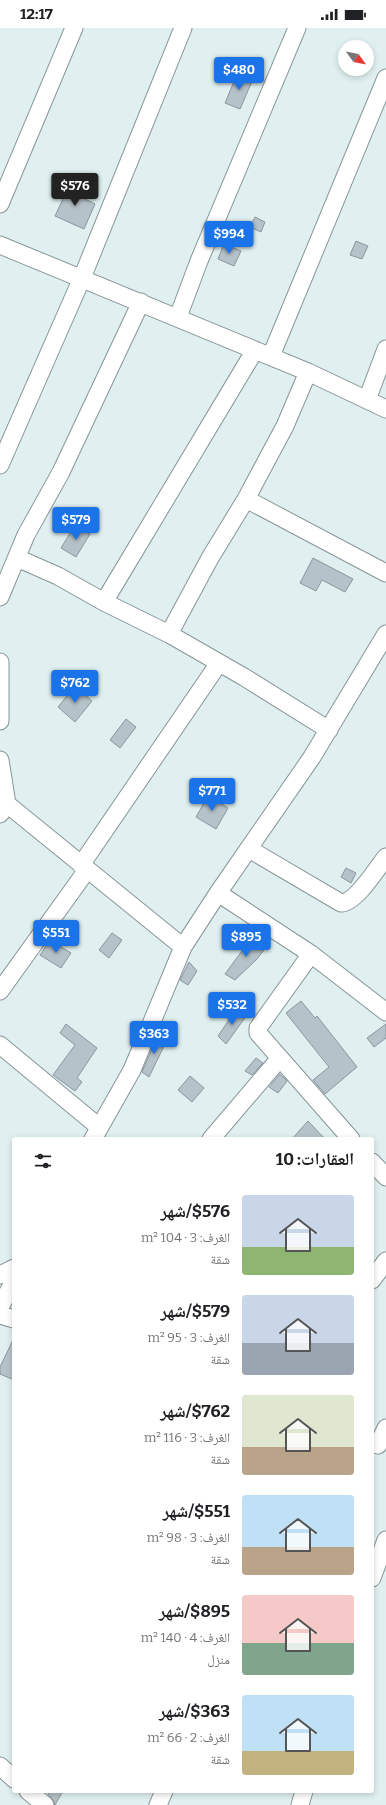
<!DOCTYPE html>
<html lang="ar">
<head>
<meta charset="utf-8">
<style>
	:root { --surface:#fff; --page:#f2f2f2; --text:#202124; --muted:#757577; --accent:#1a73e8 }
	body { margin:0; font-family:Bitter,"Noto Naskh Arabic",serif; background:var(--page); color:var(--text); direction:rtl; height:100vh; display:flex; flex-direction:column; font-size:15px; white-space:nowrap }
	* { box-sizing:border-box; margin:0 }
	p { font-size:13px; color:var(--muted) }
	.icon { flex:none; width:22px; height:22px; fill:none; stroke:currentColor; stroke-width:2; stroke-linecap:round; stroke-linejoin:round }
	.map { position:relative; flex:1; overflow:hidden; direction:ltr }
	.sheet { position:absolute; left:12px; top:1109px; width:362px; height:656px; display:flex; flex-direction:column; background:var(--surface); border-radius:4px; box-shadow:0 2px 6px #0003; direction:rtl }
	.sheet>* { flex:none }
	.needle { width:26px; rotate:123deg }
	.fabs { position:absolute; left:338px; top:12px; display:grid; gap:8px }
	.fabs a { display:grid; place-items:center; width:36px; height:36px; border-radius:50%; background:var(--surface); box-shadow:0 2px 6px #0003; font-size:20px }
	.price { position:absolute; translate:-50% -34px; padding:0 9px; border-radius:4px; background:var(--accent); color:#fff; font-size:13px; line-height:26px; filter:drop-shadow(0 1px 2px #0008) }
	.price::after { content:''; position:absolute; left:50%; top:24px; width:12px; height:9px; margin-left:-6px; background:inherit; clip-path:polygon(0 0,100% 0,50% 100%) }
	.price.on { background:#222; color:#fff }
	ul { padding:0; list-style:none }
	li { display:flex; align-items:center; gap:12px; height:100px; padding:0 20px }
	li span { display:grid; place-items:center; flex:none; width:112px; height:80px; border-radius:4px; color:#555 }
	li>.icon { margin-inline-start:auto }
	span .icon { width:48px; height:48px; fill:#fffc; stroke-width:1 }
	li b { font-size:17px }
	h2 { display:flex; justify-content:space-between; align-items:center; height:48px; padding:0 20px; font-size:17px }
	.status { display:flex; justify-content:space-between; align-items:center; height:28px; padding:0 20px; background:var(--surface); direction:ltr }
	.status svg { height:11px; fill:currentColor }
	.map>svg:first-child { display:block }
	.building { fill:#b6c2c9; stroke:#8a969d }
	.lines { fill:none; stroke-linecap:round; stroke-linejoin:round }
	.street-casing { stroke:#879597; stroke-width:19 }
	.street { stroke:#fff; stroke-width:17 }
</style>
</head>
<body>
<div class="status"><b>12:17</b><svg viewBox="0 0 49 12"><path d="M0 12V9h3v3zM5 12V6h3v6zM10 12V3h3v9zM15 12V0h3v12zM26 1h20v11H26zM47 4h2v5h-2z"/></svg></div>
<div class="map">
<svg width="386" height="1777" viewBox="0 0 386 1777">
	<rect width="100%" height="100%" fill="#e0f0f1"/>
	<path class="building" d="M238 44 253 51 240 81 225 75Z
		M70 156 86 162 83 170 95 176 84 201 55 188Z
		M255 189 265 194 261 204 250 199Z
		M356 213 368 218 362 231 350 227Z
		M224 216 241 223 234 238 218 231Z
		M75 497 90 506 76 529 61 520Z
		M313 530 353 551 345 564 322 552 316 563 300 555Z
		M75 658 92 673 75 694 58 679Z
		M126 691 136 699 120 720 110 712Z
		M208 768 228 780 216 801 196 789Z
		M346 840 356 845 351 855 341 849Z
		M112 905 122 912 109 930 99 922Z
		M253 908 267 918 257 931 235 952 225 946Z
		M50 912 71 925 61 940 40 927Z
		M189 934 197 943 188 957 180 952Z
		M301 973 315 990 317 988 357 1039 325 1066 313 1052 329 1039 286 985Z
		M241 982 247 987 226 1016 218 1008 235 983 238 985Z
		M66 996 97 1020 77 1050 82 1054 75 1063 53 1047 75 1017 60 1005Z
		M386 996V1010L374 1019 367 1010Z
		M158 1007 167 1012 149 1049 142 1044Z
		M256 1030 263 1035 252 1047 245 1043Z
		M280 1046 287 1053 278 1065 269 1059Z
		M190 1048 204 1060 192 1074 178 1062Z
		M308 1093 325 1111H292Z
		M14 1310V1352L0 1346V1339Z
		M49 1763H63L55 1777 54 1773 48 1766Z"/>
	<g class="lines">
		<defs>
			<path id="street" d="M0 176 74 0
				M0 217 308 344 386 381
				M178 289 199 233 297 0
				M271 328 386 50
				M367 372 386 321
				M0 437 82 250 183 0
				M246 471 386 545
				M17 530 58 548 104 574 169 606 244 649 329 702
				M0 569 26 507 61 444 141 274
				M104 574 255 322
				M169 606 210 530 246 471 285 398 308 344
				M0 634V693
				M0 732 7 776 0 786
				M0 764 7 776C66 824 124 871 183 919
				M249 821 341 875C356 875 377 840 386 829
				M81 837 219 635
				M218 865 311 926 386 984
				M311 926 258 1000V1005L351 1111
				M0 963 87 842
				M0 1017 99 1099
				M93 1111 132 1042 183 919 218 865 312 729 386 606
				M211 1111 280 1030
				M372 1134 386 1149
				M0 1247 14 1240
				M372 1252 386 1233
				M0 1279 14 1253
				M0 1287 14 1291
				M378 1417 386 1400
				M372 1550 386 1512
				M0 1738 14 1751
				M28 1763 45 1777
				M158 1777 164 1763
				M300 1777 304 1763"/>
		</defs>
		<use href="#street" class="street-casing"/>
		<use href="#street" class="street"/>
	</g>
</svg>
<div class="fabs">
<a><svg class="needle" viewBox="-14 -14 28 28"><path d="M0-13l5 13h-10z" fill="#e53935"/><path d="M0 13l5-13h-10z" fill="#757577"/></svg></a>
</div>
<b class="price" style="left:239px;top:63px">$480</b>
<b class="price on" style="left:75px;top:179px">$576</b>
<b class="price" style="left:229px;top:227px">$994</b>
<b class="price" style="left:76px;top:513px">$579</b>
<b class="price" style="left:75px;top:676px">$762</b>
<b class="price" style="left:212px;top:784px">$771</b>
<b class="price" style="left:56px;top:926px">$551</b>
<b class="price" style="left:246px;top:930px">$895</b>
<b class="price" style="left:232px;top:998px">$532</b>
<b class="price" style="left:154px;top:1027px">$363</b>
<section class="sheet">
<h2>العقارات: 10<svg class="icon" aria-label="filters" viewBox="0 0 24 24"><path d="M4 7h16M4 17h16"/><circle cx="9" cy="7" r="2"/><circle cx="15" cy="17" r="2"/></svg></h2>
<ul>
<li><span style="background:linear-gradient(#c9d6e8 65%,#8fb573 0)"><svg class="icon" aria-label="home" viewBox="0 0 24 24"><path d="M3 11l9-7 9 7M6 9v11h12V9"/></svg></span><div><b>$576/شهر</b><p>الغرف: 3 · 104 m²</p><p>شقة</p></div></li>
<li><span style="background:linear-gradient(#c9d6e8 60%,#9aa5b1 0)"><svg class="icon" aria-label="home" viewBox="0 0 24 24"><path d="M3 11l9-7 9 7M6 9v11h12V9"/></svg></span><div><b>$579/شهر</b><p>الغرف: 3 · 95 m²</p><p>شقة</p></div></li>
<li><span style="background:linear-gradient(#dfe7d0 65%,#b9a48a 0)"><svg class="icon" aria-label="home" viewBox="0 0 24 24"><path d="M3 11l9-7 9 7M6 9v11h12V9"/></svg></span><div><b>$762/شهر</b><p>الغرف: 3 · 116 m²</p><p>شقة</p></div></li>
<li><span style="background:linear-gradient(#bfe0f5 65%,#b9a48a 0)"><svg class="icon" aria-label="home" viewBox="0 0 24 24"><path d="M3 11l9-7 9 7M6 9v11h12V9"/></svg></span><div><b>$551/شهر</b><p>الغرف: 3 · 98 m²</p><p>شقة</p></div></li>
<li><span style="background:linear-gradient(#f6c9c9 60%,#7fa58c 0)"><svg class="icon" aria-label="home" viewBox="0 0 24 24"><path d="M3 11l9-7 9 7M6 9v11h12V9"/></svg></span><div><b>$895/شهر</b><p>الغرف: 4 · 140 m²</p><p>منزل</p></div></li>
<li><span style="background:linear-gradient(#bfe0f5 70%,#c2b280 0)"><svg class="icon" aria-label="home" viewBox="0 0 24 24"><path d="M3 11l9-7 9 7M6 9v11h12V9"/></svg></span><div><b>$363/شهر</b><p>الغرف: 2 · 66 m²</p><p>شقة</p></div></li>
</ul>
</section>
</div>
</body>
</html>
